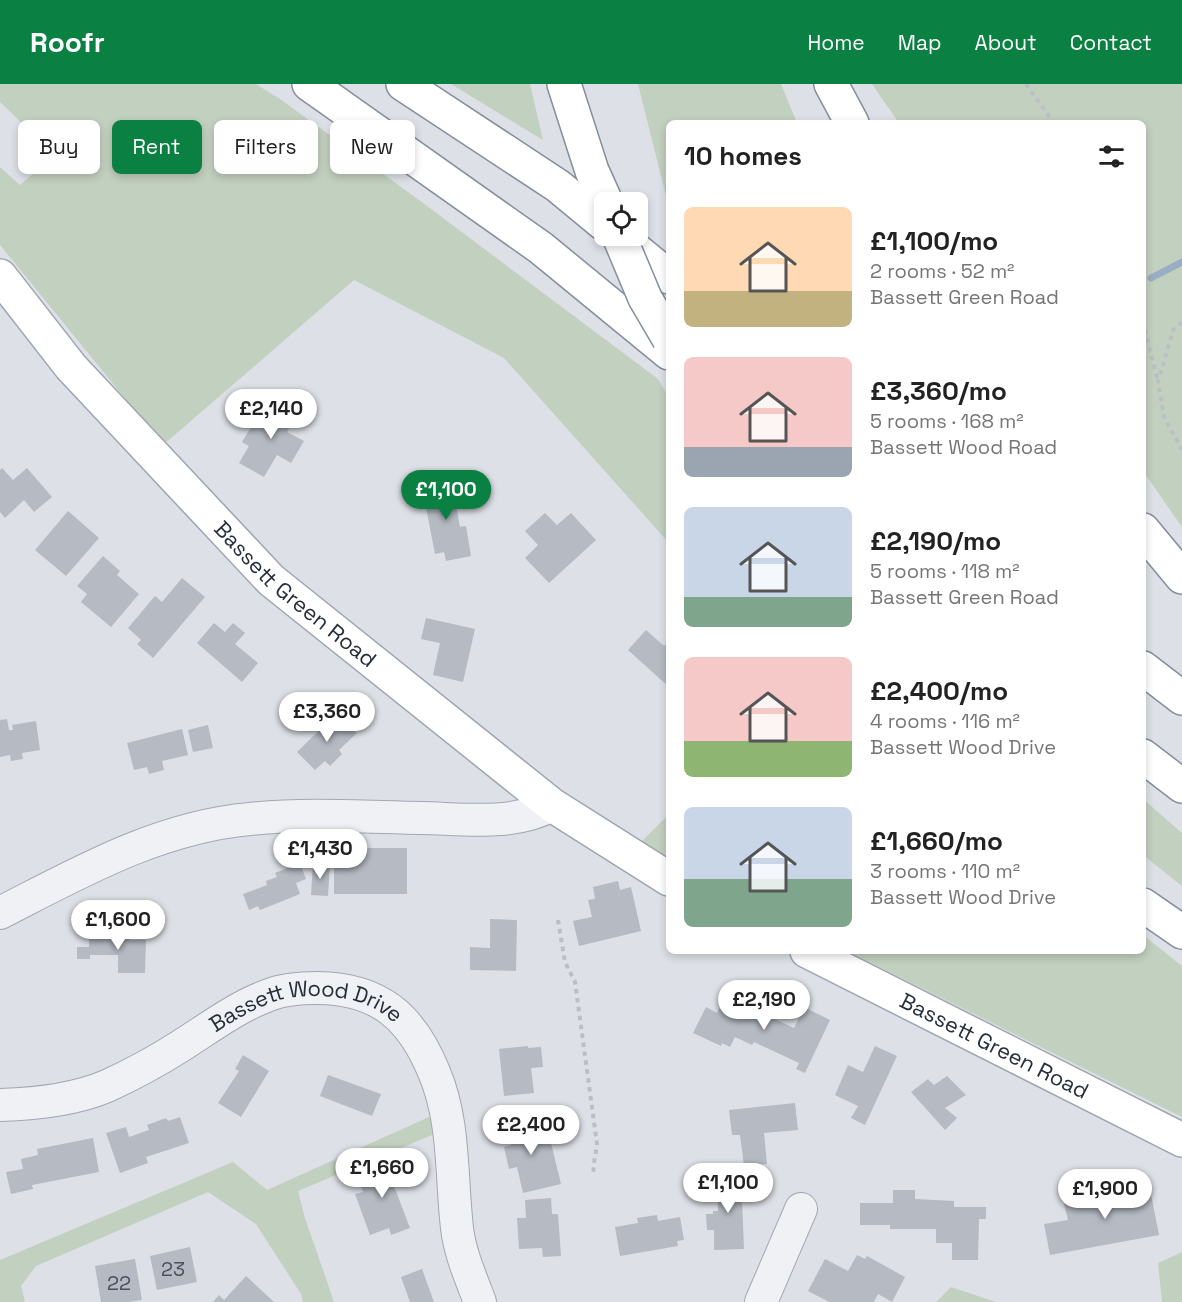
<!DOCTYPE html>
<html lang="en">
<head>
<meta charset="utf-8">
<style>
	:root { --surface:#fff; --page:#f6f6f6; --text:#222; --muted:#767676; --accent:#0b8043 }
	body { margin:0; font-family:"Space Grotesk",sans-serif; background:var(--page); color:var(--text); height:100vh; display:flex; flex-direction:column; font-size:22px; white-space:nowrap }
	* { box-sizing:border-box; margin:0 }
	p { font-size:20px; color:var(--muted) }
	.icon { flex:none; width:33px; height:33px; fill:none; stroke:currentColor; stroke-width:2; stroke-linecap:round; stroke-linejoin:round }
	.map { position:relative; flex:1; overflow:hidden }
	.drawer { position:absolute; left:666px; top:36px; width:480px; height:834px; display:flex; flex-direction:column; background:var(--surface); border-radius:9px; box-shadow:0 3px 9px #0003 }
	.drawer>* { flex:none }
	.banner { position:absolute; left:18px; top:36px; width:558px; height:54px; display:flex; gap:12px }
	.controls { position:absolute; left:594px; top:108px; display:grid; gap:12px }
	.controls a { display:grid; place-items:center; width:54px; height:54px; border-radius:9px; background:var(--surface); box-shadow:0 3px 9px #0003; font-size:30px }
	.price { position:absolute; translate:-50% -51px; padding:0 14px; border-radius:21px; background:#fff; color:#222; font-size:20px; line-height:39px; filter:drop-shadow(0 2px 3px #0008) }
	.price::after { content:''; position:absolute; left:50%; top:36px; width:18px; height:14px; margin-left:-9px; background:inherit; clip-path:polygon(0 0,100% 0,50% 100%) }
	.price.active { background:var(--accent); color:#fff }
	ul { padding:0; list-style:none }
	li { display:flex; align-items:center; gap:18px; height:150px; padding:0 18px }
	li span { display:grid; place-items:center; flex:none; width:168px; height:120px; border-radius:9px; color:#555 }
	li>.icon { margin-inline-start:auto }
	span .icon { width:72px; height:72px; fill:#fffc; stroke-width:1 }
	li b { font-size:26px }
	h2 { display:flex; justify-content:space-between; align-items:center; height:72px; padding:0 18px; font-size:26px }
	.pill { padding:0 21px; border-radius:9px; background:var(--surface); box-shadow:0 3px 9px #0003; font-size:21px; line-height:54px }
	.pill.active { background:var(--accent); color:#fff }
	header { display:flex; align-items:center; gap:36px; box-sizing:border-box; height:84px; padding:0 30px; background:var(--accent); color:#fff }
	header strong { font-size:28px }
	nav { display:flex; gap:33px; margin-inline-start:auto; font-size:21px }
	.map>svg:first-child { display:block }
	.green { fill:#c2d0bf }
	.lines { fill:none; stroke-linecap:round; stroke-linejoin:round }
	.stream { stroke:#99adc5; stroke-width:7 }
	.building { fill:#b5bac3 }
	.minor-casing { stroke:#a3a7b0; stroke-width:34 }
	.major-casing { stroke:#9da5b2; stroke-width:36 }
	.highway-casing { stroke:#858e9c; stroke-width:36 }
	.path { stroke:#bcbec5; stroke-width:4; stroke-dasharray:4.5 4.5; stroke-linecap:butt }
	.minor { stroke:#f0f1f5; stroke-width:32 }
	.major { stroke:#fff; stroke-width:33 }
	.highway { stroke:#fff; stroke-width:33 }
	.highway-bridge-casing { stroke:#858e9c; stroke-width:36; stroke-linecap:butt }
	.highway-bridge { stroke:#fff; stroke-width:33 }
	.labels { text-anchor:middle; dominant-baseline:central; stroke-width:4.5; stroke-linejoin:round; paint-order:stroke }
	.number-label { font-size:20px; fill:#4a515e }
	.street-label { font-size:22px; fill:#272e3c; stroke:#eceff4 }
</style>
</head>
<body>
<header>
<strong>Roofr</strong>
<nav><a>Home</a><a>Map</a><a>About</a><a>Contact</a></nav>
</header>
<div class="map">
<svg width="1182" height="1218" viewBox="0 0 1182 1218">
	<rect width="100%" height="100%" fill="#dde0e6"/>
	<path class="green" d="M0 0H256L280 15 419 116 658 295 669 314V459L504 274 354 196 163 361 0 161V83L20 101 55 71 0 18Z
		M451 0H530L543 56Z
		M638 0H781L797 39H669V124Z
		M872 0H1182V443L1143 387V39H899Z
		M1143 715 1182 749V802L1143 771Z
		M669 730V775L640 759Z
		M1143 851 1182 882V1033L847 867H1143Z
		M429 1033 437 1049 298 1107 305 1134 334 1218H303L301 1210 256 1140 208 1108 36 1182 21 1202 25 1218H0V1176L233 1078 267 1106Z
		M1182 1168V1218H1162L1158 1179Z
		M951 1203 996 1218H936Z"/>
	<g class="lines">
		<path class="stream" d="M1151 194 1182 178"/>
	</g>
	<path class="building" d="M279 315 300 327 287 348 304 357 291 379 277 371 264 393 239 379 249 362 242 358 257 333 266 338Z
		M2 384 13 396 27 384 52 413 34 428 24 416 5 434 0 428V386Z
		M455 396 459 416H455L460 443 466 442 471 472 446 477 444 468 435 470 422 403Z
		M68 427 99 454 66 492 35 466Z
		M545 429 557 441 571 429 596 456 549 499 525 474 538 461 525 447Z
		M103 472 120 487 117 491 139 510 111 543 81 518 87 510 77 502Z
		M182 494 205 513 153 574 137 560 141 556 128 544 155 512 162 518Z
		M426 534 475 545 463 598 433 591 440 559 421 555Z
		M214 539 225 548 233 539 245 549 235 560 258 579 242 598 197 559Z
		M646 546 664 562 669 557V603L628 566Z
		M337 629 357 649 339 666 342 670 330 682 325 677 315 686 297 668Z
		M7 635 9 646H13L12 641 36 637 40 666 22 669 23 675 11 677 10 671 0 673V636Z
		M208 641 213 664 193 668 188 646Z
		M182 645 188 671 162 677 164 686 149 690 147 683 134 686 127 659Z
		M334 764H407V810H334Z
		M300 779 306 795 296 799 300 810 260 826 258 822 249 826 243 810 267 801 266 797 277 793 275 789Z
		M313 779 330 781 328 812 311 811Z
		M618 797 620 806 631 803 641 847 579 862 573 837 592 833 588 816 595 815 593 803Z
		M490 835 517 836 516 887 470 886V863L490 864Z
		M101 848H130V856H146L145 889H118V871H90V875H77V863H89V853H101Z
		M725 912 794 944 804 923 830 936 805 989 796 985 799 979 754 958 752 961 735 953 730 963 722 959 721 962 693 949 706 923 717 929Z
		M528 962V964L541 963 543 983 531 984 534 1009 504 1012 499 965Z
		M875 962 897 972 865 1041 851 1034 858 1022 835 1011 848 981 863 988Z
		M243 971 269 987 241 1033 218 1019 239 987 235 985Z
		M328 991 381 1010 372 1032 320 1012Z
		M947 992 966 1011 945 1024 957 1034 945 1046 911 1008 928 995 934 1001Z
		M795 1019 798 1046 764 1049 767 1080 744 1082 740 1051H732L729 1026Z
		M531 1032 538 1058 550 1055 561 1100 523 1109 517 1083 509 1085 504 1063 511 1061 505 1038Z
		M180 1033 189 1059 146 1073 148 1079 120 1089 106 1049 126 1043 129 1053 149 1046 147 1041 166 1034 168 1037Z
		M93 1054 99 1088 32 1101 33 1105 11 1110 6 1088 23 1085 21 1075 38 1071 37 1065Z
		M396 1076 405 1098 394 1102 410 1144 391 1151 389 1144 370 1151 355 1110 363 1108 357 1090Z
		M741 1090 744 1165 714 1166V1146H707L706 1130H713V1127H718L717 1091Z
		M1143 1094 1145 1106 1150 1105 1159 1151 1050 1171 1044 1140 1068 1136 1064 1120 1115 1110 1113 1100Z
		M893 1106H915V1115L954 1117V1123H986V1135H979L978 1176H952V1159H936V1145H890V1141H860V1119H893Z
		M551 1114 552 1130H558L561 1172 543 1173 542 1164 519 1165 517 1134H526L525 1116Z
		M657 1131 658 1137 680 1133 684 1156 677 1157 678 1162 620 1172 615 1143 638 1139 637 1134Z
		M190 1163 197 1198 157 1206 150 1172Z
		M857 1171 865 1175 867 1172 905 1193 892 1218 878 1210 874 1218H829L808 1207 825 1175 848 1187Z
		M135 1175 142 1216 129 1218H101L95 1182Z
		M422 1185 434 1218H410L401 1193Z
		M246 1192 274 1218H213L219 1211 224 1216Z"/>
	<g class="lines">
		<defs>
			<g id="minor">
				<path d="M0 829C80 788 159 743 250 735 307 729 365 733 423 734 465 735 514 742 552 721"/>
				<path id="s1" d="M0 1021C36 1020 74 1016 107 1002 131 991 157 977 179 963 208 945 236 923 269 911 284 905 302 904 318 904 379 905 411 932 434 988 455 1037 451 1092 457 1144 460 1170 471 1194 480 1218"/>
				<path d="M761 1218 801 1125"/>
			</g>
			<g id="major">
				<path id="s2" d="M0 192 71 283 271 496 552 721 669 795"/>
				<path id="s3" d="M807 867 1182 1056"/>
			</g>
			<path id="highway" d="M309 0 541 164 669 269
				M403 0 558 102 604 140
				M564 0 592 87 606 118
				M831 0 852 39
				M619 152 669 193
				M1143 446 1182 493
				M1143 584 1182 614
				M1143 672 1182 702
				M1143 821 1182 848"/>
		</defs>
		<use href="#minor" class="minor-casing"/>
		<use href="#major" class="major-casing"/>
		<use href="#highway" class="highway-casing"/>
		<path class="path" d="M1026 0 1054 39
			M1143 237 1158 298
			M1182 238 1173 246 1158 298 1164 333 1182 366
			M558 836 565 878 575 898 597 1060C596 1072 592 1081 594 1092"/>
		<use href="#minor" class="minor"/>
		<use href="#major" class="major"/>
		<use href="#highway" class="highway"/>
		<defs>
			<path id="highway-bridge" d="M619 152 645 214 669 255"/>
		</defs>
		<use href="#highway-bridge" class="highway-bridge-casing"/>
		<use href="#highway-bridge" class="highway-bridge"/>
	</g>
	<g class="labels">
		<g class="number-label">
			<text x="173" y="1185">23</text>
			<text x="119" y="1199">22</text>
		</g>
		<g class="street-label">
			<text stroke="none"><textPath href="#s2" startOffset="435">Bassett Green Road</textPath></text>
			<text stroke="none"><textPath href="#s1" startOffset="332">Bassett Wood Drive</textPath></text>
			<text stroke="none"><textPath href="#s3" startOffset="210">Bassett Green Road</textPath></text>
		</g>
	</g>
</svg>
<div class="controls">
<a><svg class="icon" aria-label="locate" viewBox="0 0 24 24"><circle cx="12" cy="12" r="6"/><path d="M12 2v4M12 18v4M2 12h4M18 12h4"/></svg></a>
</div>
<b class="price" style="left:271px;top:356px">£2,140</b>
<b class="price active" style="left:446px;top:437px">£1,100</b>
<b class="price" style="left:327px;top:659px">£3,360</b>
<b class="price" style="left:320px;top:796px">£1,430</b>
<b class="price" style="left:118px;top:867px">£1,600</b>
<b class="price" style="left:764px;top:947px">£2,190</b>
<b class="price" style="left:531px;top:1072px">£2,400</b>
<b class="price" style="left:382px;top:1115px">£1,660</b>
<b class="price" style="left:728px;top:1130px">£1,100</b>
<b class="price" style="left:1105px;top:1136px">£1,900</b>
<div class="banner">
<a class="pill">Buy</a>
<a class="pill active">Rent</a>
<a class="pill">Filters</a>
<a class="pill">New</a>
</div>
<section class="drawer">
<h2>10 homes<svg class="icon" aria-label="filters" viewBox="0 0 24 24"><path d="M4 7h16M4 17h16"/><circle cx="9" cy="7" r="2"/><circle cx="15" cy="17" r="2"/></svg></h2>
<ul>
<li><span style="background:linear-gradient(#ffd9b3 70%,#c2b280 0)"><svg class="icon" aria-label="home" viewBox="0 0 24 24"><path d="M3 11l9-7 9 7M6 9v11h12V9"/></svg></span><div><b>£1,100/mo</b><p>2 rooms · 52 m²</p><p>Bassett Green Road</p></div></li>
<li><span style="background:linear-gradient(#f6c9c9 75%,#9aa5b1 0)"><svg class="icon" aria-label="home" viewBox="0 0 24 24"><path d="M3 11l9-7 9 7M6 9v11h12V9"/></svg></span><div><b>£3,360/mo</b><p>5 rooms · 168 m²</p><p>Bassett Wood Road</p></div></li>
<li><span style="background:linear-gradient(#c9d6e8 75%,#7fa58c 0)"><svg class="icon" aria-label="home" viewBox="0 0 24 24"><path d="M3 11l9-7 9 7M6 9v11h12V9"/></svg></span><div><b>£2,190/mo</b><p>5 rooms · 118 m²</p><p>Bassett Green Road</p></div></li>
<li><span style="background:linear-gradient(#f6c9c9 70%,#8fb573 0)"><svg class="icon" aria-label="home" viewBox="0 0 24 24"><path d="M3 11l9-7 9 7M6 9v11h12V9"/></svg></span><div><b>£2,400/mo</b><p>4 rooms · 116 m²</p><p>Bassett Wood Drive</p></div></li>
<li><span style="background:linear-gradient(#c9d6e8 60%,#7fa58c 0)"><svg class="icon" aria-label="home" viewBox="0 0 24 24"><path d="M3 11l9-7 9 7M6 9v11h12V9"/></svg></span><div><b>£1,660/mo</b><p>3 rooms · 110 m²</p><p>Bassett Wood Drive</p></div></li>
</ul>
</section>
</div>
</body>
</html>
